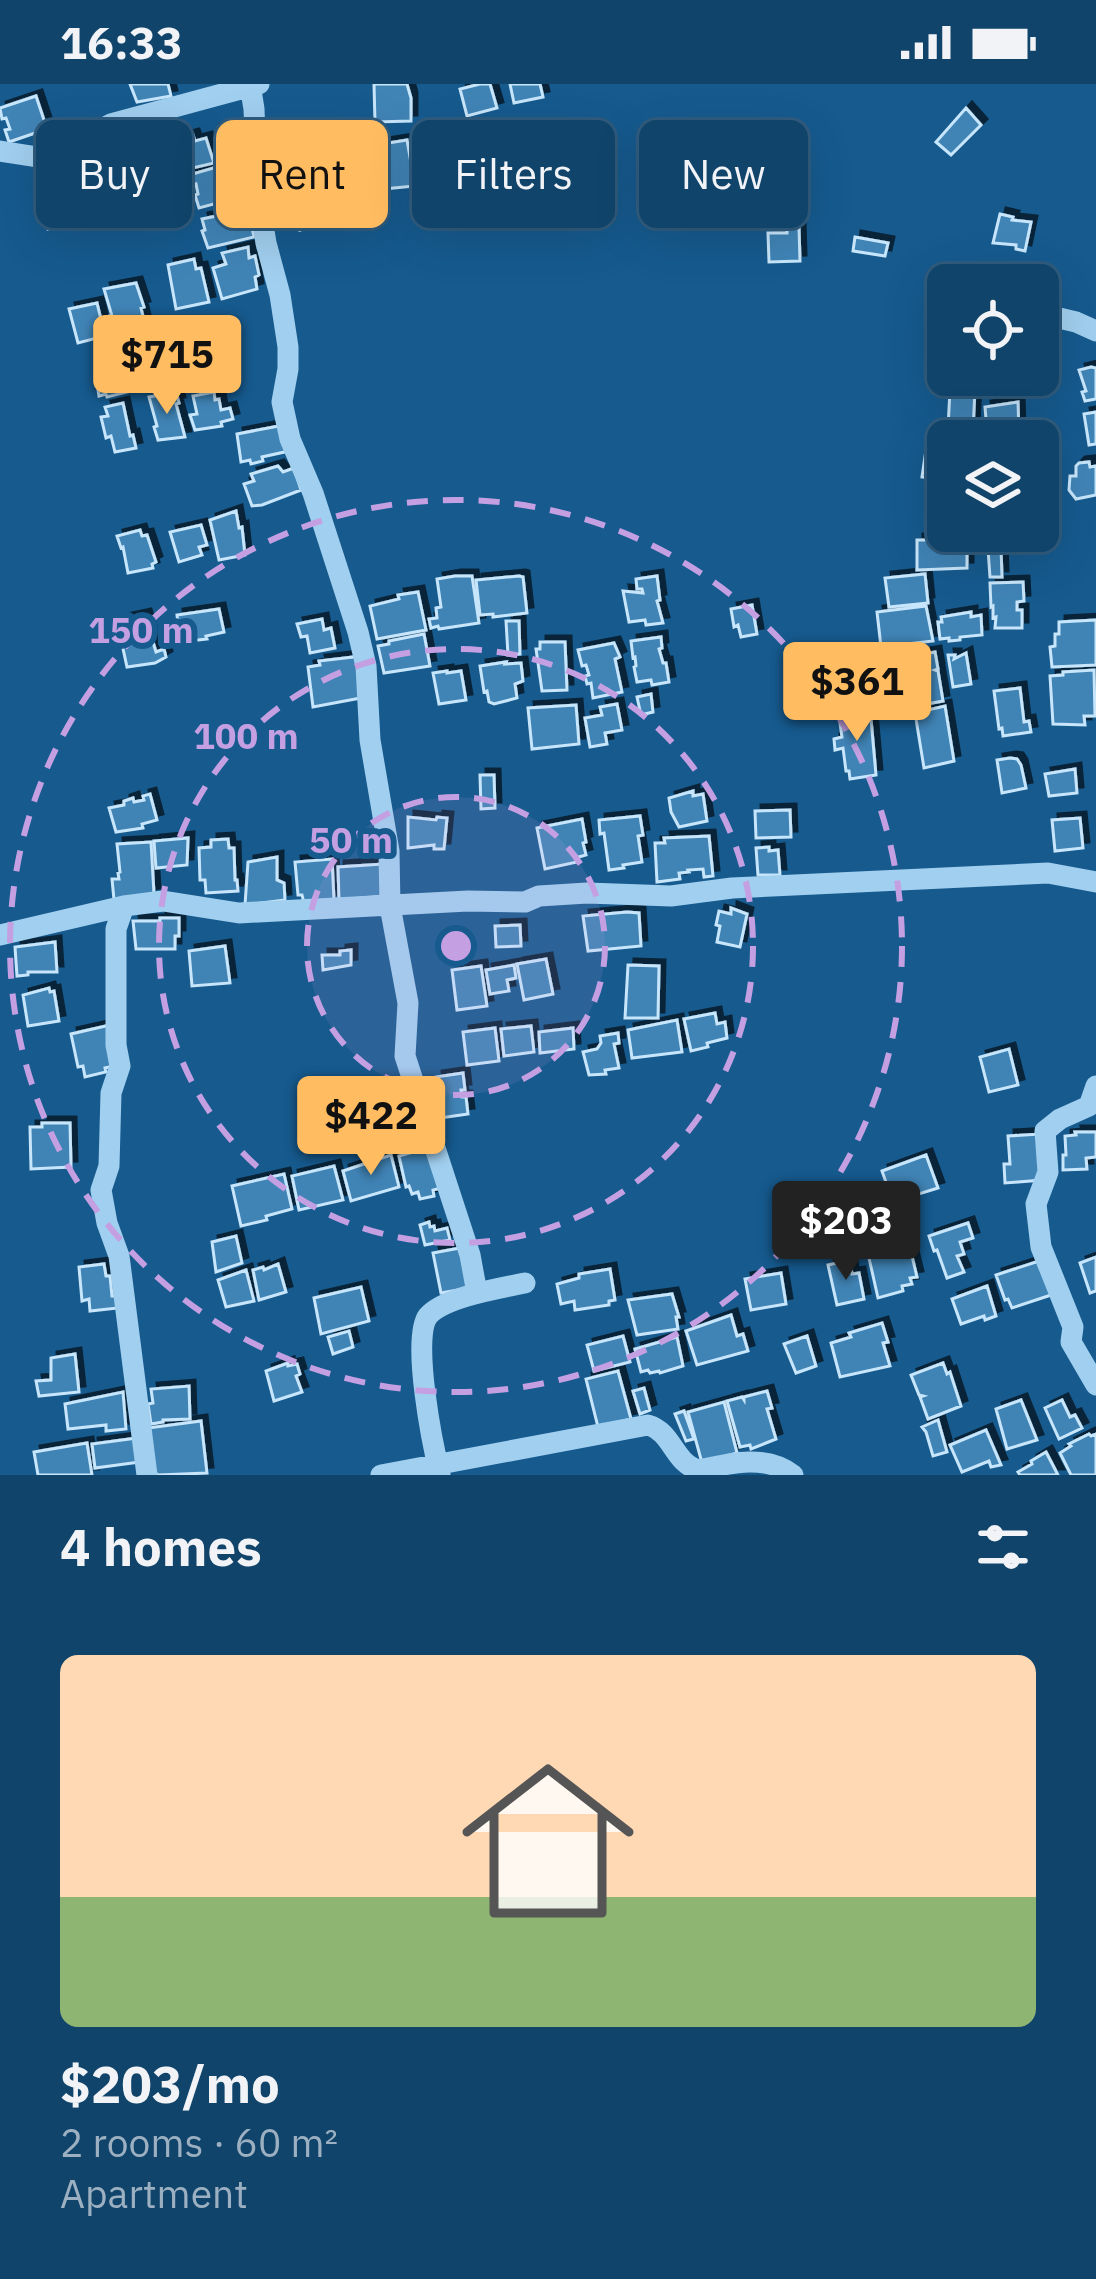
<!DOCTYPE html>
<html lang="en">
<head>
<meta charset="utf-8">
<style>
	:root { --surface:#10446a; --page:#1e4e72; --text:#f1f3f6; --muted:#9cb0c1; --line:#305c7e; --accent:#ffbc60 }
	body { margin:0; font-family:"IBM Plex Sans",sans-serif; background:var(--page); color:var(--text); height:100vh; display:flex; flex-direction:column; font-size:45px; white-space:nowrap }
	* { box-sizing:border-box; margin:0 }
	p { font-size:39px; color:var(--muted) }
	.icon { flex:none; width:66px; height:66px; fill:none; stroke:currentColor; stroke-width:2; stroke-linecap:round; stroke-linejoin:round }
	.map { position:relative; height:1391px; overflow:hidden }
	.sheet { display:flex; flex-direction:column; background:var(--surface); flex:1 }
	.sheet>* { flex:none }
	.guide { position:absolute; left:36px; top:36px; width:1026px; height:108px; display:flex; gap:24px }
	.fabs { position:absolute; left:927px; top:180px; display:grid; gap:24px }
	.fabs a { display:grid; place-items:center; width:132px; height:132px; border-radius:18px; background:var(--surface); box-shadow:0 12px 48px #0002,0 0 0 3px var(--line); font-size:60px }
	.price { position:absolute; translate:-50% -102px; padding:0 27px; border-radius:12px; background:var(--accent); color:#111; font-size:39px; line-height:78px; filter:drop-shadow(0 3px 6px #0008) }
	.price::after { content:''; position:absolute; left:50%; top:72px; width:36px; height:27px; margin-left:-18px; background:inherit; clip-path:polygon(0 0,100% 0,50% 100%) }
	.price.current { background:#222; color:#fff }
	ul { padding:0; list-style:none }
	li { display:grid; align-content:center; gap:24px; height:636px; padding:0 60px }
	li+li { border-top:3px solid var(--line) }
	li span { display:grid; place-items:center; height:372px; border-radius:18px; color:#555 }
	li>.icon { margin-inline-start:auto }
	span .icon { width:216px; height:216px; fill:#fffc; stroke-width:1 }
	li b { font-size:51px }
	h2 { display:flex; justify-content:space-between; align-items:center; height:144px; padding:0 60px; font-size:51px }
	.chip { padding:0 42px; border-radius:18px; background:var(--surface); box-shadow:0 12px 48px #0002,0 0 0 3px var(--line); font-size:42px; line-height:108px }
	.chip.current { background:var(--accent); color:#111 }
	.status { display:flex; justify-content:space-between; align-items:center; height:84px; padding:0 60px; background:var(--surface); direction:ltr }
	.status svg { height:33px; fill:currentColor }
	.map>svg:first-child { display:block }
	.building { fill:#3f84b6; stroke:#c8e6fb; stroke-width:3; filter:url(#shadow) }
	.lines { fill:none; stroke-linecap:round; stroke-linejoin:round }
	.minor { stroke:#a1cfef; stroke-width:21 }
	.ring { fill:none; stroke:#c4a0e2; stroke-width:6; stroke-dasharray:21 15 }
	.centre { fill:#c4a0e2; stroke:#165a8e; stroke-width:6 }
	.ring-label { font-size:36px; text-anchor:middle; font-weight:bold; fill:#c4a0e2; stroke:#165a8e; stroke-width:12; stroke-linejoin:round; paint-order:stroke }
</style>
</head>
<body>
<div class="status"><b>16:33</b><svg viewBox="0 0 49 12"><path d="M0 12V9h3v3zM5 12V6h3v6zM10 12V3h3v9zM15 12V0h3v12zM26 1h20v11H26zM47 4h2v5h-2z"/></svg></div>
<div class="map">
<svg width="1096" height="1391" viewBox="0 0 1096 1391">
	<defs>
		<filter id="shadow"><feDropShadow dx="6" dy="-6" stdDeviation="0" flood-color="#0009"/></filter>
	</defs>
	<rect width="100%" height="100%" fill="#165a8e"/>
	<path class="building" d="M130 0H168L171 12 137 18Z
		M374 0H407L411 14V37L375 38Z
		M480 0H490L497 24 467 32 460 5Z
		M510 0H540L543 13 514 19Z
		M36 12 47 45 9 58 5 46 10 45 6 34 2 35 0 24Z
		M966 24 981 41 951 71 936 58Z
		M428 47H439L438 75 419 76 417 50Z
		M193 51 195 57 206 54 214 79 180 87 175 72 180 71 176 60H173L172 56Z
		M468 52 469 56 490 53 496 77 462 85 457 62H462L460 54Z
		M407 56 415 102 383 105 380 84H382L381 80H378L376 61Z
		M323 66 329 96 286 104 282 88 286 87 283 74 312 71 311 68Z
		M367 75 376 118 348 124 339 81Z
		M449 77 453 104 420 107 419 78Z
		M234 78 244 112 199 124 195 111 198 110 196 100 192 102 189 91Z
		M67 100 77 137 48 145 44 133 48 132 43 115 53 113 51 105Z
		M326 102 327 108 332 106 334 111 337 110 340 128 328 130 329 138 300 146 297 128 289 130 285 114Z
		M247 121 254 153 208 164 202 147 205 146 202 135 231 129 230 126Z
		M1000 130 1013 133 1012 136 1031 138 1025 167 1016 165V161L993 159Z
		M787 143H799L800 177 769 178 768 149H787Z
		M855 153 888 159 885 172 853 167Z
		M248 163 249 174 255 172 259 191 255 193 257 205 222 215 213 184 226 180 222 169Z
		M194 175 196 185 201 184 209 218 176 225 168 181Z
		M136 199 144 223 141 224 145 241 113 249 110 232H112L104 205Z
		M97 219 105 252 78 259 69 225Z
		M125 272 135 306 107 313 106 310 99 312 98 306 104 305 98 279Z
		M1091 283 1096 284V315L1085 317 1082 308 1086 307 1079 286Z
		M984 291H1010V310H984Z
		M950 306H975L973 346 948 344Z
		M176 308 179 319 176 320 185 353 158 356 154 343 157 342 149 313Z
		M214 308 215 316 219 315 221 326 230 324 233 335 221 338 222 342 195 346 190 331 197 330 193 312Z
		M1018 318 1019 349 1002 351V346L987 347 985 323Z
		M123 319 130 352 133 351 136 364 115 368 111 352 106 354 101 333 108 332 105 323Z
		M1096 328V360L1089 361 1084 330Z
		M284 341 289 367 262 373 263 377 251 380 250 376 241 378 237 350Z
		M926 366 948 369V366V396L922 393Z
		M1089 378 1090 383 1096 382V411L1076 415 1069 406 1070 392H1076V382L1079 379Z
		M278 382 283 388 294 384 301 406 262 421 252 422 244 400 254 397 251 390Z
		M236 427 239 444 242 443 245 471 219 476 210 436Z
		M201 441 207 461 199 463 202 471 179 478 170 448Z
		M140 446 142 452 147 451 156 478 152 480 153 484 128 489 123 463 121 464 117 452Z
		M987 447H1032L1033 459 987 461Z
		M917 456H954V459H967V484L917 486Z
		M1001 464 1002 493H990L988 465Z
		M925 490 928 519 889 523 885 494Z
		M455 492H472L479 539 439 545 438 542 431 544 429 535 437 534 436 524 441 523 437 495Z
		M519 492 523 493 527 529 493 533V530L480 531 476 496Z
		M657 492 660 516 657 517 663 539 646 541 645 536 629 538 623 507 643 509 642 505H637L636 495Z
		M1023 498 1024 517 1017 518V526H1022V544H995L996 533 993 534V522L991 523 990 499Z
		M418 508 426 546 377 555 370 522 399 515 398 511Z
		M752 521 757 550 741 553 738 541 734 543 731 525Z
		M926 522 933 557 881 563 877 528Z
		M219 525 224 548 206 552 207 555 180 558 177 531Z
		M971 528V533L981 531 982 551 960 553V556L949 557V554L940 555 938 538H942L941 533Z
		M145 531 156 568 164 565 166 573 155 579 127 583 117 537Z
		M322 535 324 546 331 544 335 564 310 569 307 552 301 553 297 540Z
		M1096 536V581L1052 583 1050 563 1055 562V550H1059V538Z
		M506 537H519L520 570 508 571Z
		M424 550 430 582 384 589 378 562 389 560V557Z
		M661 553 662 564 659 565 663 579H666L669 598 652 601 651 596 637 598 634 583 636 582 635 573 633 574 631 557Z
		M540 558H565L567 606 542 607 536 565H540Z
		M614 559 620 573 615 575 622 608 593 614 591 599 587 600 585 592 589 591 586 581 582 582 578 566Z
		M935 568 938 585 935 586 938 587 943 617 911 623 903 574Z
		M966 569 971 600 953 603 948 571H955L954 575Z
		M362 572 366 613 313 623 308 583 320 581 319 577Z
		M795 573H826L825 599H795Z
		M506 578 505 580 521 579 523 597 515 600 517 614 494 620 489 618 487 607 484 608 480 582Z
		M1094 586 1095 632H1084L1085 641 1053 640 1050 592 1063 591V588Z
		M447 587V589L461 587 466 616 439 620 433 589Z
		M1020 604 1024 638 1029 637 1031 648 1003 652 1002 644 999 645 994 607Z
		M651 610 653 628 641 631 637 613Z
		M617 620 622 646 605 649 607 660 590 663 585 634 602 631 600 623Z
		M576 621 579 660 532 665 528 624Z
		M945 622 954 677 924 684 915 629Z
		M865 624 867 636 871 635 876 691 850 695 849 687H846L843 664 835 666 834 655 842 653 840 639 844 638 843 627Z
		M1010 674 1017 675 1021 681 1026 704 1002 709 997 676Z
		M1075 685 1077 709 1049 712 1045 690Z
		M480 691H494L495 724 481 725Z
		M693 707V712L703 710 707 737 679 743 671 728 669 714Z
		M150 710 157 736 142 740 143 744 116 748 109 724 124 721V717L133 714 134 718 144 716 143 712Z
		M790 726 791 753 756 754 755 727Z
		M640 732 643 751 638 752 642 778 623 781 624 784 609 786 604 749 600 750 599 736Z
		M408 733 436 736 437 733 447 734 444 765H434V761L408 764Z
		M1080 734 1083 764 1055 767 1052 736Z
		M582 735 586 758 583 759 586 771 575 774 577 778 545 785 537 744Z
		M709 752 713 792 704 793 703 785 688 786 689 788 679 789 680 795 657 798 655 759H665L664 754Z
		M188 754 187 781 156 784 154 757Z
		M228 755 229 764H234L235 796H237L238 807 206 809 205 796H200L199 764 211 763V756Z
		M151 758 154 810 114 816 112 795H119L118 789 120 788 117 760Z
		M769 763V767L778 766 780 791H758L756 764Z
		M277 773V796L284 799 285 816 245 821 248 778Z
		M332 775 334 816 304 819 302 811H298L295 778Z
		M383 780 385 812 339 816 338 783Z
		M731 824 747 830 740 863 717 858 720 842 716 841 719 827 731 830Z
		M627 828 639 829 641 862 588 867 583 832Z
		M160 834H179V852H175V865H136L133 837H160Z
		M520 841 521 862 496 863 495 842Z
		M55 858 57 888H28V891L17 892 15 863Z
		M225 862 230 899 192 902 189 867Z
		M351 866V881L323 886 322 871H340V867Z
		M546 875 553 910 524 916 517 880Z
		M514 881 516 894 507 896 509 907 490 910 486 886Z
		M628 881 659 882 658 934H625Z
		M481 882 487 922 457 926 452 886Z
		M49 904 50 908 54 907 59 937 28 942 23 911Z
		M715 929 717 940 725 938 727 954 707 959 708 963 691 967 684 935Z
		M677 936 682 968 632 974 628 946Z
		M110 941 119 981 105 984 106 988 85 993 83 982 78 983 71 950Z
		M531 942 534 968 504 972 501 945Z
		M495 944 499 977 467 981 463 948Z
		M573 944 574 965 540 969 539 948Z
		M618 949 619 959 614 960 619 984 605 986 606 990 589 991 583 968 597 965 601 959 600 952Z
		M1009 965 1018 1001 989 1008 980 973Z
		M463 989 465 1006H461L462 1013H466L468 1030 440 1034 436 993Z
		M42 1039H70L71 1083 31 1085 30 1043H42Z
		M1075 1048H1096V1073L1086 1074 1087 1085 1063 1086V1071H1066L1065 1052 1076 1051Z
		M1040 1050 1042 1096 1005 1099 1004 1080H1010L1008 1052Z
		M431 1063 441 1104 433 1106 434 1112 420 1115 418 1108 412 1110 409 1102 406 1103 399 1072Z
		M391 1071 399 1103 351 1117 343 1087Z
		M926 1071 938 1104 893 1118 882 1087Z
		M334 1082 343 1116 299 1126 292 1092Z
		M284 1090 292 1125 266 1132 267 1136 241 1142 232 1102Z
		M429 1138 430 1143 434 1142 435 1147 447 1144 450 1156 425 1161 420 1141Z
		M968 1139 973 1154 960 1158 964 1170 957 1172 964 1188 947 1194 937 1166 934 1167 929 1152Z
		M236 1152 242 1179 216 1188 212 1158Z
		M465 1163 469 1204 441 1209 433 1169Z
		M910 1164 917 1193 910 1194 912 1200 902 1202 903 1207 878 1214 869 1174Z
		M1096 1173V1207L1090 1209 1080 1179Z
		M850 1176 852 1190 859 1189 864 1215 837 1221 828 1181Z
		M1039 1177 1054 1210 1012 1224 1008 1215 1005 1216 996 1191Z
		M104 1180 106 1192H110L112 1212H117L118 1224 90 1227 89 1215 82 1217 79 1183Z
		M278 1180 286 1208 259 1216 253 1186 263 1183 264 1186Z
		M610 1185 615 1216 609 1217V1221L575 1226 574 1217 561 1220 557 1200 579 1194V1190Z
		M246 1186 254 1217 226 1223 218 1196Z
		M781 1189 786 1220 751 1226 745 1195Z
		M987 1202 996 1232 985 1236 984 1232 961 1240 952 1215Z
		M361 1203 369 1237 321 1250 314 1214Z
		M672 1210 679 1233H676L678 1245 637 1251 628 1216Z
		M731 1231 737 1252 743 1250 748 1267 697 1281 686 1247Z
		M882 1239 888 1258 883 1259 890 1282 840 1293 831 1259 851 1253 849 1249Z
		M349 1247 353 1263 333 1270 328 1253Z
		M623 1252 630 1278 594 1287 587 1261Z
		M807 1252 816 1282 796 1289 784 1260Z
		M677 1253 683 1282 660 1289 659 1287 650 1289 648 1286 641 1288 635 1265Z
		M75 1270 79 1308 39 1312 36 1297 51 1296V1274Z
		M288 1279V1282L297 1280 300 1290 296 1292 302 1308 274 1317 266 1287Z
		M943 1279 947 1290 950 1288 961 1322 928 1335 920 1313 923 1312 919 1311 911 1291Z
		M618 1287 631 1335 598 1343 586 1295Z
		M189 1302 190 1335 163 1336V1338L151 1340 148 1320 153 1319 151 1305Z
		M644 1304 650 1326 640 1330 633 1307Z
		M767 1307 772 1324 767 1325 776 1355 751 1365 750 1361 740 1363 727 1317 742 1313 744 1316V1313Z
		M123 1308 126 1345 106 1347V1341L68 1345 65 1320Z
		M1021 1316 1037 1356 1007 1365 996 1325Z
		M1062 1316 1070 1333 1075 1331 1082 1344 1059 1355 1045 1324Z
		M724 1318 737 1369 702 1379 688 1328Z
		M684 1327 694 1355 686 1357 675 1330Z
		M938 1336 947 1368 933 1372 926 1348 922 1343Z
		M201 1337 207 1389 158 1391 151 1386 148 1344Z
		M986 1346 1001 1381 991 1383 989 1377 962 1388 950 1361Z
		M1089 1350 1091 1352 1096 1350V1391H1071L1060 1369 1071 1362 1069 1360Z
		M137 1354 140 1378 95 1384 92 1360Z
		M87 1359 92 1391H38L34 1368Z
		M1046 1368 1058 1391H1020L1018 1388 1032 1380 1031 1377Z"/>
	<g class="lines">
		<path class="minor" d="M250 0 254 25 257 104 266 159 280 211 288 263V285L282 318 290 355 313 409 358 548 366 582 370 656 389 767 390 822 408 919 405 972 470 1171 477 1209
			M0 67 57 76 89 52 111 40 259 0
			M1038 229 1076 238 1096 247
			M124 822 116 845V961L120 982 111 1009 109 1082 101 1106 107 1139 119 1172 147 1391
			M0 851 124 822 163 817 239 829 468 817 525 818 539 812 587 809 671 812 732 804 1048 789 1096 798
			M1096 1002 1089 1022 1060 1035 1045 1047 1048 1088 1036 1120 1041 1163 1073 1243 1071 1258 1096 1301
			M440 1390C433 1363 411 1254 428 1232 444 1213 501 1204 525 1199
			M381 1391 648 1341C673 1348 673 1379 699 1386 730 1379 766 1370 793 1391"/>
	</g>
	<circle cx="456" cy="862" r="149" fill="#c4a0e2" fill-opacity=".12"/>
	<g class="ring">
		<circle cx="456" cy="862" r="149"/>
		<circle cx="456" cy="862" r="297"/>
		<circle cx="456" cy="862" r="446"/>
	</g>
	<circle cx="456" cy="862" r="18" class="centre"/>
	<g class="ring-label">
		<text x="141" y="559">150 m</text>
		<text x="246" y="665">100 m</text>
		<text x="351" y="769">50 m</text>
	</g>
</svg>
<div class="fabs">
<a><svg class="icon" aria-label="locate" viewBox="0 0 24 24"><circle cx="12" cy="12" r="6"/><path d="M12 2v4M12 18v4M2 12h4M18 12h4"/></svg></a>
<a><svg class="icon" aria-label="layers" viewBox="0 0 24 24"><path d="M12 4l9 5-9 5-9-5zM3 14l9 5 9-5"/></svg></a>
</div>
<b class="price" style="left:167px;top:333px">$715</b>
<b class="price" style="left:857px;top:660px">$361</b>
<b class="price" style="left:371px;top:1094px">$422</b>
<b class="price current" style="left:846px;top:1199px">$203</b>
<div class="guide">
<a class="chip">Buy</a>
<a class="chip current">Rent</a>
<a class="chip">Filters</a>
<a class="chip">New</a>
</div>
</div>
<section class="sheet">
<h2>4 homes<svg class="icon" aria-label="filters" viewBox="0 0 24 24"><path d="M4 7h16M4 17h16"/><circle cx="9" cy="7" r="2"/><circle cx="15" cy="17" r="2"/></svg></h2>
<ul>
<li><span style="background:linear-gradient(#ffd9b3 65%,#8fb573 0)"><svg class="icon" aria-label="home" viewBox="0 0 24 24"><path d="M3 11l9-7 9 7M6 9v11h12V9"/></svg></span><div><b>$203/mo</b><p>2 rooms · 60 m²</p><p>Apartment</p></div></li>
</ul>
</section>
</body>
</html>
